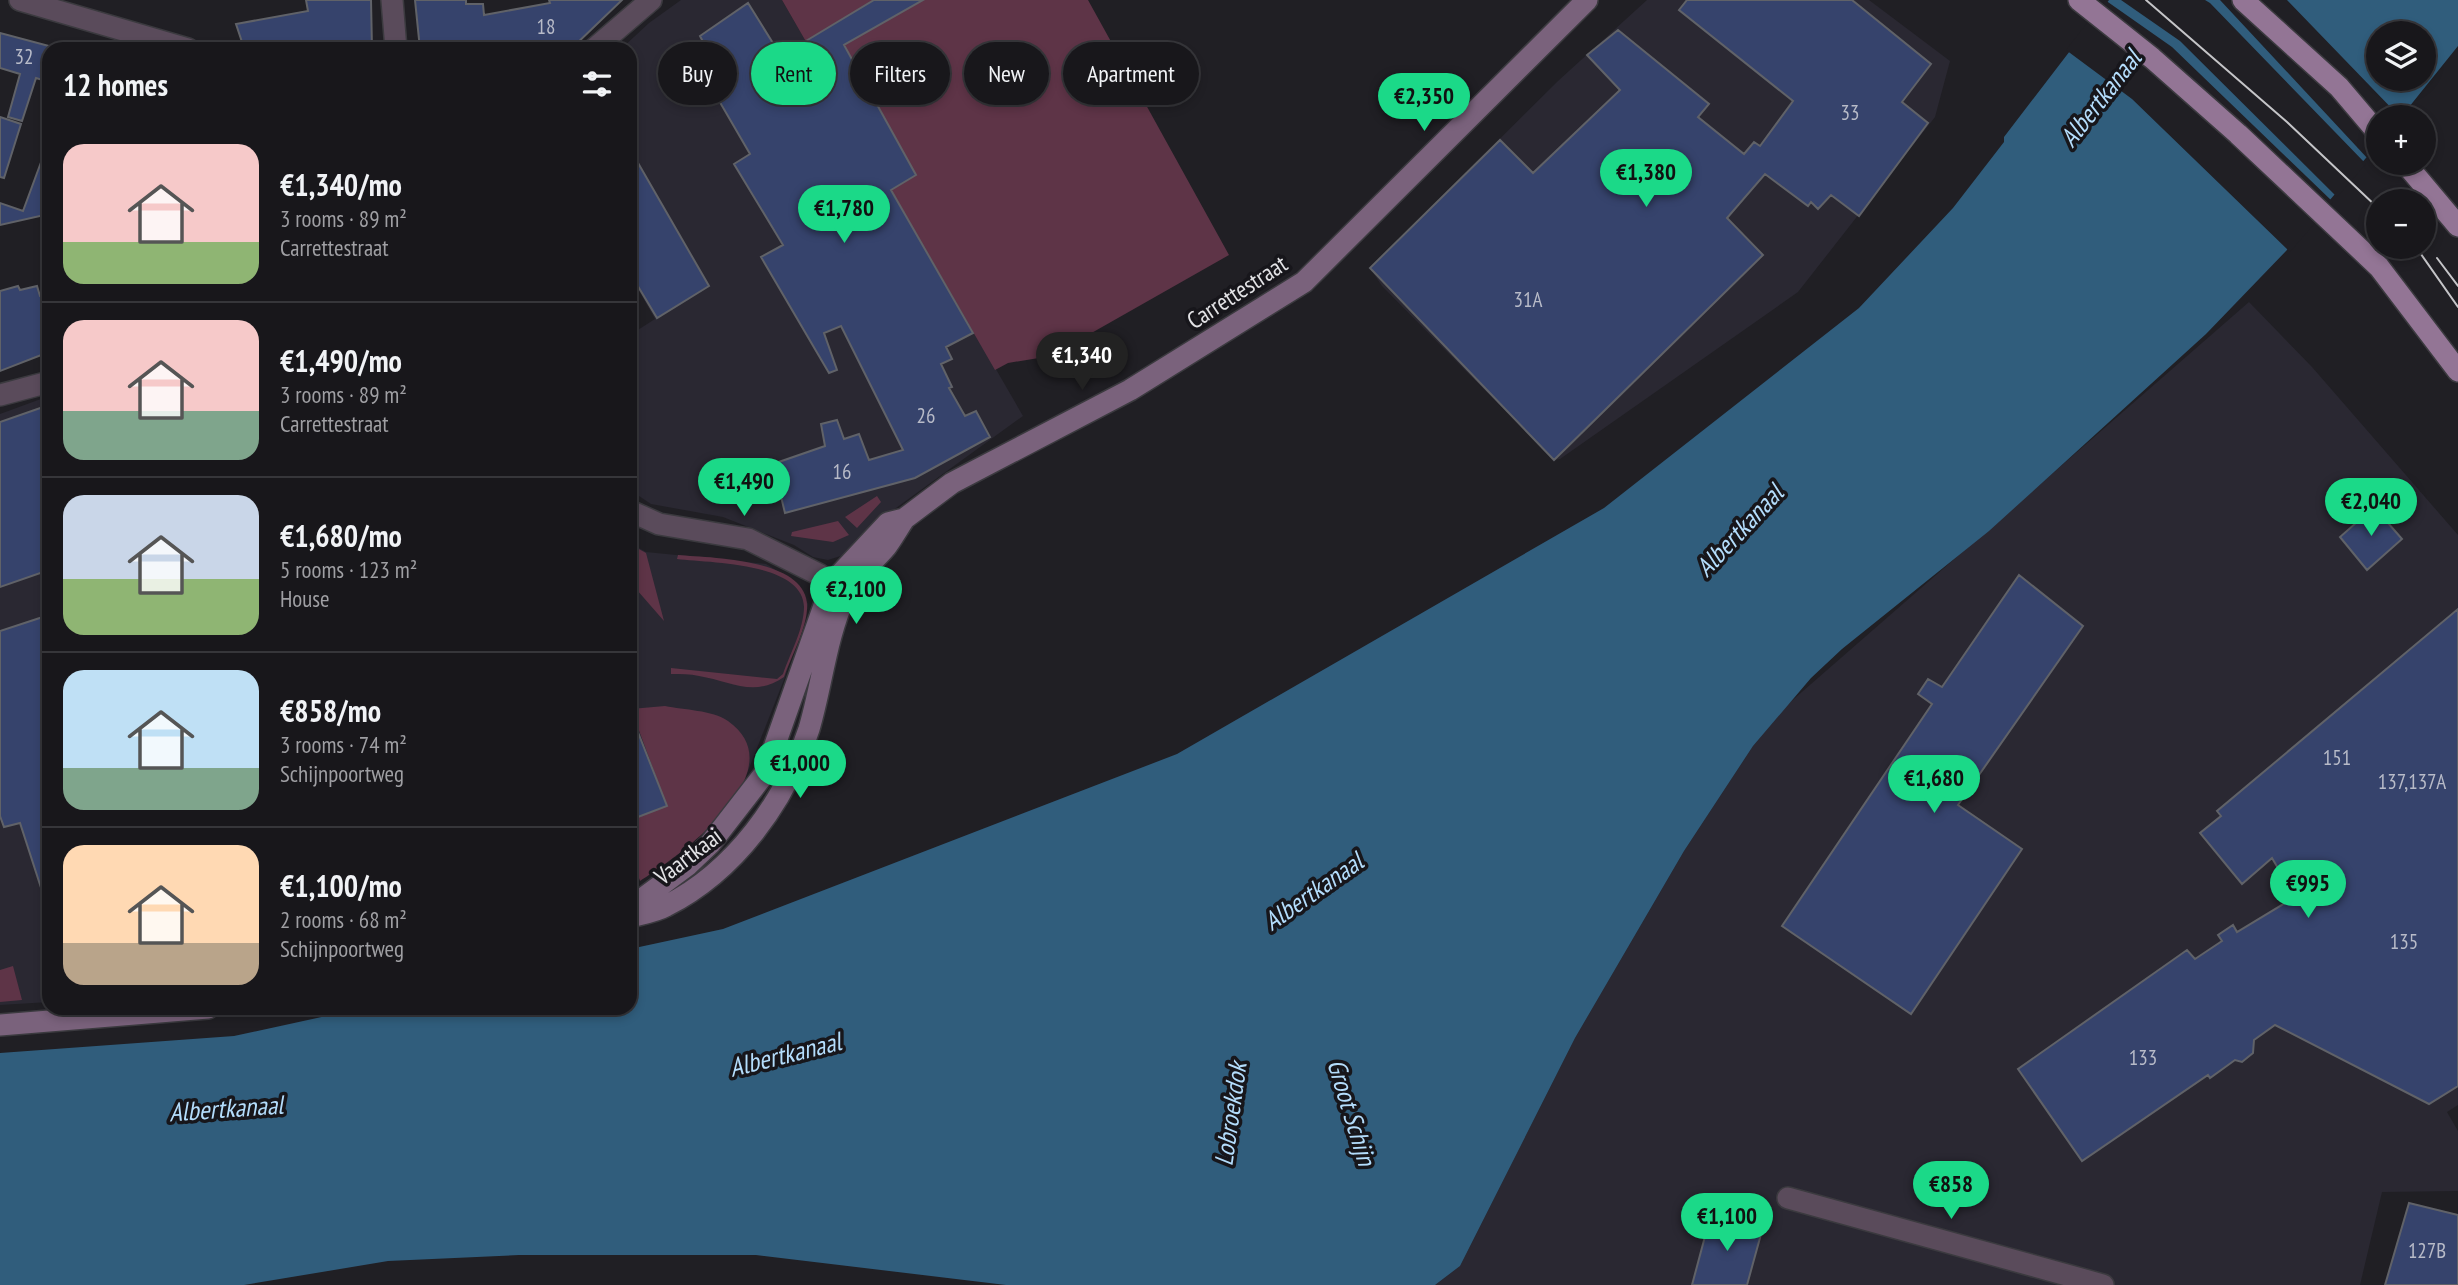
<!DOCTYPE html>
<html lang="en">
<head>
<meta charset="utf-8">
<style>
	:root { --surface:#18171b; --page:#252428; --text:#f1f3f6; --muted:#9f9fa3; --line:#36363a; --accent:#1bd988 }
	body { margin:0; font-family:"PT Sans Narrow",sans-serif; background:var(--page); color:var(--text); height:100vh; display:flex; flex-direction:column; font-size:26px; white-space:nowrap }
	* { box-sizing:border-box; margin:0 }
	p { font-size:23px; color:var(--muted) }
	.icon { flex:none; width:38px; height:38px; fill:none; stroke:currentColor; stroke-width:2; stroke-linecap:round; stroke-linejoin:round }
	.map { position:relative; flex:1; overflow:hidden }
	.drawer { position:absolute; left:42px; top:42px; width:595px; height:973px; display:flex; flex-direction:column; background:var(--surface); border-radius:21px; box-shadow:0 4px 10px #0003,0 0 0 2px var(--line) }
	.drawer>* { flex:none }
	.hud { position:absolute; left:658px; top:42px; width:665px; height:63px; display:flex; gap:14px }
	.fabs { position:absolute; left:2366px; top:21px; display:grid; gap:14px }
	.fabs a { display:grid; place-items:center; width:70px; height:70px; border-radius:50%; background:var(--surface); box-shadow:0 4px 10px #0003,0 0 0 2px var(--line); font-size:35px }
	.price { position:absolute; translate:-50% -60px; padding:0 16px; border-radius:24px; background:var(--accent); color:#111; font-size:23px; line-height:46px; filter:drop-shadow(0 2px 4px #0008) }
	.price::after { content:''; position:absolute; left:50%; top:42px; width:21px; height:16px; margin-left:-10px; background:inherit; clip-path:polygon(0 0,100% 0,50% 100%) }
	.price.selected { background:#222; color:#fff }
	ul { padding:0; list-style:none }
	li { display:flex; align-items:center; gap:21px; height:175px; padding:0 21px }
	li+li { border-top:2px solid var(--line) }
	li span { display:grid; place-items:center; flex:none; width:196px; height:140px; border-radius:21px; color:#555 }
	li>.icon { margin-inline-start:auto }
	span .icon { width:84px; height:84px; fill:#fffc; stroke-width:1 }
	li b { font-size:30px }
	h2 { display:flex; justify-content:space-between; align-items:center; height:84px; padding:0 21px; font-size:30px }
	.chip { padding:0 24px; border-radius:32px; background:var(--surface); box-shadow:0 4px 10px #0003,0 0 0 2px var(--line); font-size:24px; line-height:63px }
	.chip.selected { background:var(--accent); color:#111 }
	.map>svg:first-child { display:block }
	.built { fill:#2a2832 }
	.green { fill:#5e3447 }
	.water { fill:#305d7c; fill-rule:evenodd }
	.pier { fill:#201f24 }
	.building { fill:#36436c; stroke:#606268; stroke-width:2 }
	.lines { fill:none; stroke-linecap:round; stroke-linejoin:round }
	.street-casing { stroke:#3b3a3f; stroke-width:24 }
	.secondary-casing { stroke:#3b3a3f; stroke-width:24 }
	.primary-casing { stroke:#3b3a3f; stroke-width:24 }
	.street { stroke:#5a4b5b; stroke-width:21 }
	.secondary { stroke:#7a627c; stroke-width:21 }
	.primary { stroke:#937595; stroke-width:21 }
	.tram { stroke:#c5c5c8; stroke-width:2 }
	.labels { text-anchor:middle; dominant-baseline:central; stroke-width:7; stroke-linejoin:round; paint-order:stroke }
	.number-label { font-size:21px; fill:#b8bbc8 }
	.street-label { font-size:24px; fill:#e3e3e6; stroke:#17161b }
	.water-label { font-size:26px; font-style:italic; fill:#b4ddfc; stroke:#17161b }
</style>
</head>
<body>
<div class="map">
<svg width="2458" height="1285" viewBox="0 0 2458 1285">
	<rect width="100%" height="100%" fill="#201f24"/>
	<path class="built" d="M681 0H782L1023 416 896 508 850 553 828 560 813 557 794 545 723 517 651 504 630 490V335L655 319 630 275V49H621L649 23Z
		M1647 0H1869L1950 61 1935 117 1798 292 1560 459 1554 460 1382 286 1370 268 1558 81Z
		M2249 302 2312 367 2458 535V1105L2447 1112 2458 1131V1191L2382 1192 2360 1285H1435L1460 1266 1575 1038 1684 851 1753 746 1787 705Z
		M49 396V1002L0 1005V414Z
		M630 543 646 552 766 564 794 581 808 604 785 677 748 771 657 868 630 885Z"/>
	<path class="green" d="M782 0H1088L1229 255 1051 356 1008 363 995 370Z
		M877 496 881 502 857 528 845 517Z
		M838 521 849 535 833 542 791 536 792 532Z
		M630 544 646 553 664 621 630 582Z
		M678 555C711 558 812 558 807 610 805 632 791 657 784 677 754 698 730 681 699 676 690 674 681 674 671 674V668L777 679 783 674C790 654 804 628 804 607 803 562 709 563 677 559Z
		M665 706C684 710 712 710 728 721 797 770 682 855 640 881L630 850V820L667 806 631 709Z
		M13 966 22 1000 0 1002V970Z"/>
	<path class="water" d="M2109 0H2458V46L2401 117H2378V144L2286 251 2206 334 1989 531 1842 649 1811 678 1753 746 1684 851 1575 1038 1460 1266 1435 1285H1006L756 1255H519L388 1261 244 1285H0V1053L234 1036 363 1008H630V949L723 929 1177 754 1604 508 1859 308 1953 208 2004 142V137ZM2378 33H2424V79H2378Z"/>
	<path class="pier" d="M2105 0 2172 47 2333 202 2290 252 2132 99 2066 50Z
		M2121 0H2205L2210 3 2366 164 2337 197 2180 41Z
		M2220 0H2287L2400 117H2378V149L2369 160Z"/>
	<path class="building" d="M306 0H371L372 49H256L243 45 236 24 308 11Z
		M415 0H466V4H483L484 15 550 3 549 0H622L571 49H420Z
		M874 0H923L844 45 916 175 891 190 973 333 946 347 952 359 941 364 952 387 949 388 965 416 976 411 990 437 915 478 785 513 773 464 825 446 821 424 837 420 844 439 859 434 869 460 903 450 841 326 824 333 837 370 829 373 761 257 783 245 734 164 750 154 700 68 713 61 700 36 748 3 781 56Z
		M1687 0H1852L1931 64 1902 102 1928 123 1859 216 1831 195 1818 209 1811 202 1808 206 1765 174 1727 218 1763 255 1554 460 1370 268 1500 140 1533 173 1620 90 1587 55 1618 30 1709 104 1698 117 1744 154 1754 142 1760 146 1793 101 1679 10Z
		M0 33 49 46V82L36 78 22 121 8 117 20 74 0 68Z
		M0 117 21 124 4 178 0 177Z
		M47 146 49 214 0 225V203L23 211Z
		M630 149 709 286 657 318 630 273Z
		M18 286 20 290 37 286 40 296 49 295V352L0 371V291Z
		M49 405V570L0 587V422Z
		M2374 507 2402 539 2367 570 2340 537Z
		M2019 575 2083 626 1958 805 2022 849 1911 1014 1782 926 1932 704 1918 694 1928 679 1942 687Z
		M2458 609V1086L2429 1104 2275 1025 2254 1040 2253 1053 2242 1062 2235 1060 2210 1078 2208 1075 2082 1161 2018 1069 2187 950 2195 959 2222 941 2218 935 2233 925 2237 932 2295 897 2272 858 2242 884 2200 833 2221 816 2217 811Z
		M49 615V900H45L20 823 4 827 0 816V631Z
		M630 712 667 806 630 820Z
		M2409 1203 2458 1215V1285H2385Z
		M1711 1214 1763 1227 1747 1285H1692Z"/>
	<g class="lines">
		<defs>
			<path id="street" d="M20 0 188 49
				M392 0 396 49
				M594 49 651 0
				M0 395 49 382
				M630 511 659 524 748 539 820 575 846 593
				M1788 1198 2103 1285"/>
			<path id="secondary" d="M630 908 688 865 710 844 765 773 832 583 888 523 904 519 952 483 1130 390 1304 282 1587 0
				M630 917C641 914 655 912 666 906 735 871 785 802 809 729 822 685 826 638 845 596 852 578 873 563 886 547 892 539 897 530 903 521
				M0 1025 208 1008"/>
			<path id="primary" d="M2079 0 2152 58 2238 134 2379 267 2458 371
				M2243 0 2339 87 2378 133
				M2405 163 2458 226"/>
		</defs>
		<use href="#street" class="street-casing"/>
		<use href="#secondary" class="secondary-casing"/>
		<use href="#primary" class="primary-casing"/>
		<use href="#street" class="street"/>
		<use href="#secondary" class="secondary"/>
		<use href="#primary" class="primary"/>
		<path class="tram" d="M2146 0 2287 122 2378 208
			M2416 247 2458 307
			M2437 258 2458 286"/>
	</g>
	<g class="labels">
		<g class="number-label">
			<text x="546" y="26">18</text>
			<text x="24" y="56">32</text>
			<text x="1850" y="112">33</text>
			<text x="1528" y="299">31A</text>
			<text x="926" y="415">26</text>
			<text x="842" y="471">16</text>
			<text x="2337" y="757">151</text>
			<text x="2412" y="781">137,137A</text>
			<text x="2404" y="941">135</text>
			<text x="2143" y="1057">133</text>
			<text x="2427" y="1250">127B</text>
		</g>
		<g class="street-label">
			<text transform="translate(1237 292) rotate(-33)">Carrettestraat</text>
			<text transform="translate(688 856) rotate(-37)">Vaartkaai</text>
		</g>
		<g class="water-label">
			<text transform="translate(2100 98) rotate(-52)">Albertkanaal</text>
			<text transform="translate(1739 530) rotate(-47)">Albertkanaal</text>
			<text transform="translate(1313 891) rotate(-35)">Albertkanaal</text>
			<text transform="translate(785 1054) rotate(-14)">Albertkanaal</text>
			<text transform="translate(226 1108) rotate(-4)">Albertkanaal</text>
			<text transform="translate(1352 1112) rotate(73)">Groot Schijn</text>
			<text transform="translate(1230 1114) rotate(-82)">Lobroekdok</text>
		</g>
	</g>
</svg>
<div class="fabs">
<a><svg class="icon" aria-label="layers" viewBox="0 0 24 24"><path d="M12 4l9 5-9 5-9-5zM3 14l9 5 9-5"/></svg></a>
<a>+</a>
<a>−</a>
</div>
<b class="price" style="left:1424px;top:133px">€2,350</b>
<b class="price" style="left:1646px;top:209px">€1,380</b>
<b class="price" style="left:844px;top:245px">€1,780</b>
<b class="price selected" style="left:1082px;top:392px">€1,340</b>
<b class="price" style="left:744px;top:518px">€1,490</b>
<b class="price" style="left:2371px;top:538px">€2,040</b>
<b class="price" style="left:856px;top:626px">€2,100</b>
<b class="price" style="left:800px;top:800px">€1,000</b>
<b class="price" style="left:1934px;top:815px">€1,680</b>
<b class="price" style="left:2308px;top:920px">€995</b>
<b class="price" style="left:1951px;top:1221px">€858</b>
<b class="price" style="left:1727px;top:1253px">€1,100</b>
<div class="hud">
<a class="chip">Buy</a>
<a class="chip selected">Rent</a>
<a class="chip">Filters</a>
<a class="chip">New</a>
<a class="chip">Apartment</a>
</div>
<section class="drawer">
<h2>12 homes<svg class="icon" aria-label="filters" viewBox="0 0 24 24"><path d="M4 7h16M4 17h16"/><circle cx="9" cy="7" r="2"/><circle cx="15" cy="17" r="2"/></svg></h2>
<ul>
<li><span style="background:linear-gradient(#f6c9c9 70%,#8fb573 0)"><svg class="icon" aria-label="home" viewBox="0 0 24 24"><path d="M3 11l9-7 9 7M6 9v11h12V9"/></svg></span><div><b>€1,340/mo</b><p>3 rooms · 89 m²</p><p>Carrettestraat</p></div></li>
<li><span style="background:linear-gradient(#f6c9c9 65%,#7fa58c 0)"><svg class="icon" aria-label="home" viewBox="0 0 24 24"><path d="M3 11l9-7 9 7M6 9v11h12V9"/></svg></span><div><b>€1,490/mo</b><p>3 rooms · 89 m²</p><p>Carrettestraat</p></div></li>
<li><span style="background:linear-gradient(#c9d6e8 60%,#8fb573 0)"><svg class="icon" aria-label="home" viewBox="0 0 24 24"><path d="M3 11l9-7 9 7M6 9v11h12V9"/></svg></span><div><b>€1,680/mo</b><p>5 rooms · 123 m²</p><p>House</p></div></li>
<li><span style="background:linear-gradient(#bfe0f5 70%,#7fa58c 0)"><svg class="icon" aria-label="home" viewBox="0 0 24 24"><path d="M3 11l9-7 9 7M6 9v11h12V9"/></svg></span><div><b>€858/mo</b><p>3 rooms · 74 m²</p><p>Schijnpoortweg</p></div></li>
<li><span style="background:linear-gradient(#ffd9b3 70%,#b9a48a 0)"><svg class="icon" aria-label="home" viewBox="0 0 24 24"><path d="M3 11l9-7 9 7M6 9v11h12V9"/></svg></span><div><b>€1,100/mo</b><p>2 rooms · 68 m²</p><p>Schijnpoortweg</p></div></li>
</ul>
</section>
</div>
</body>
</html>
